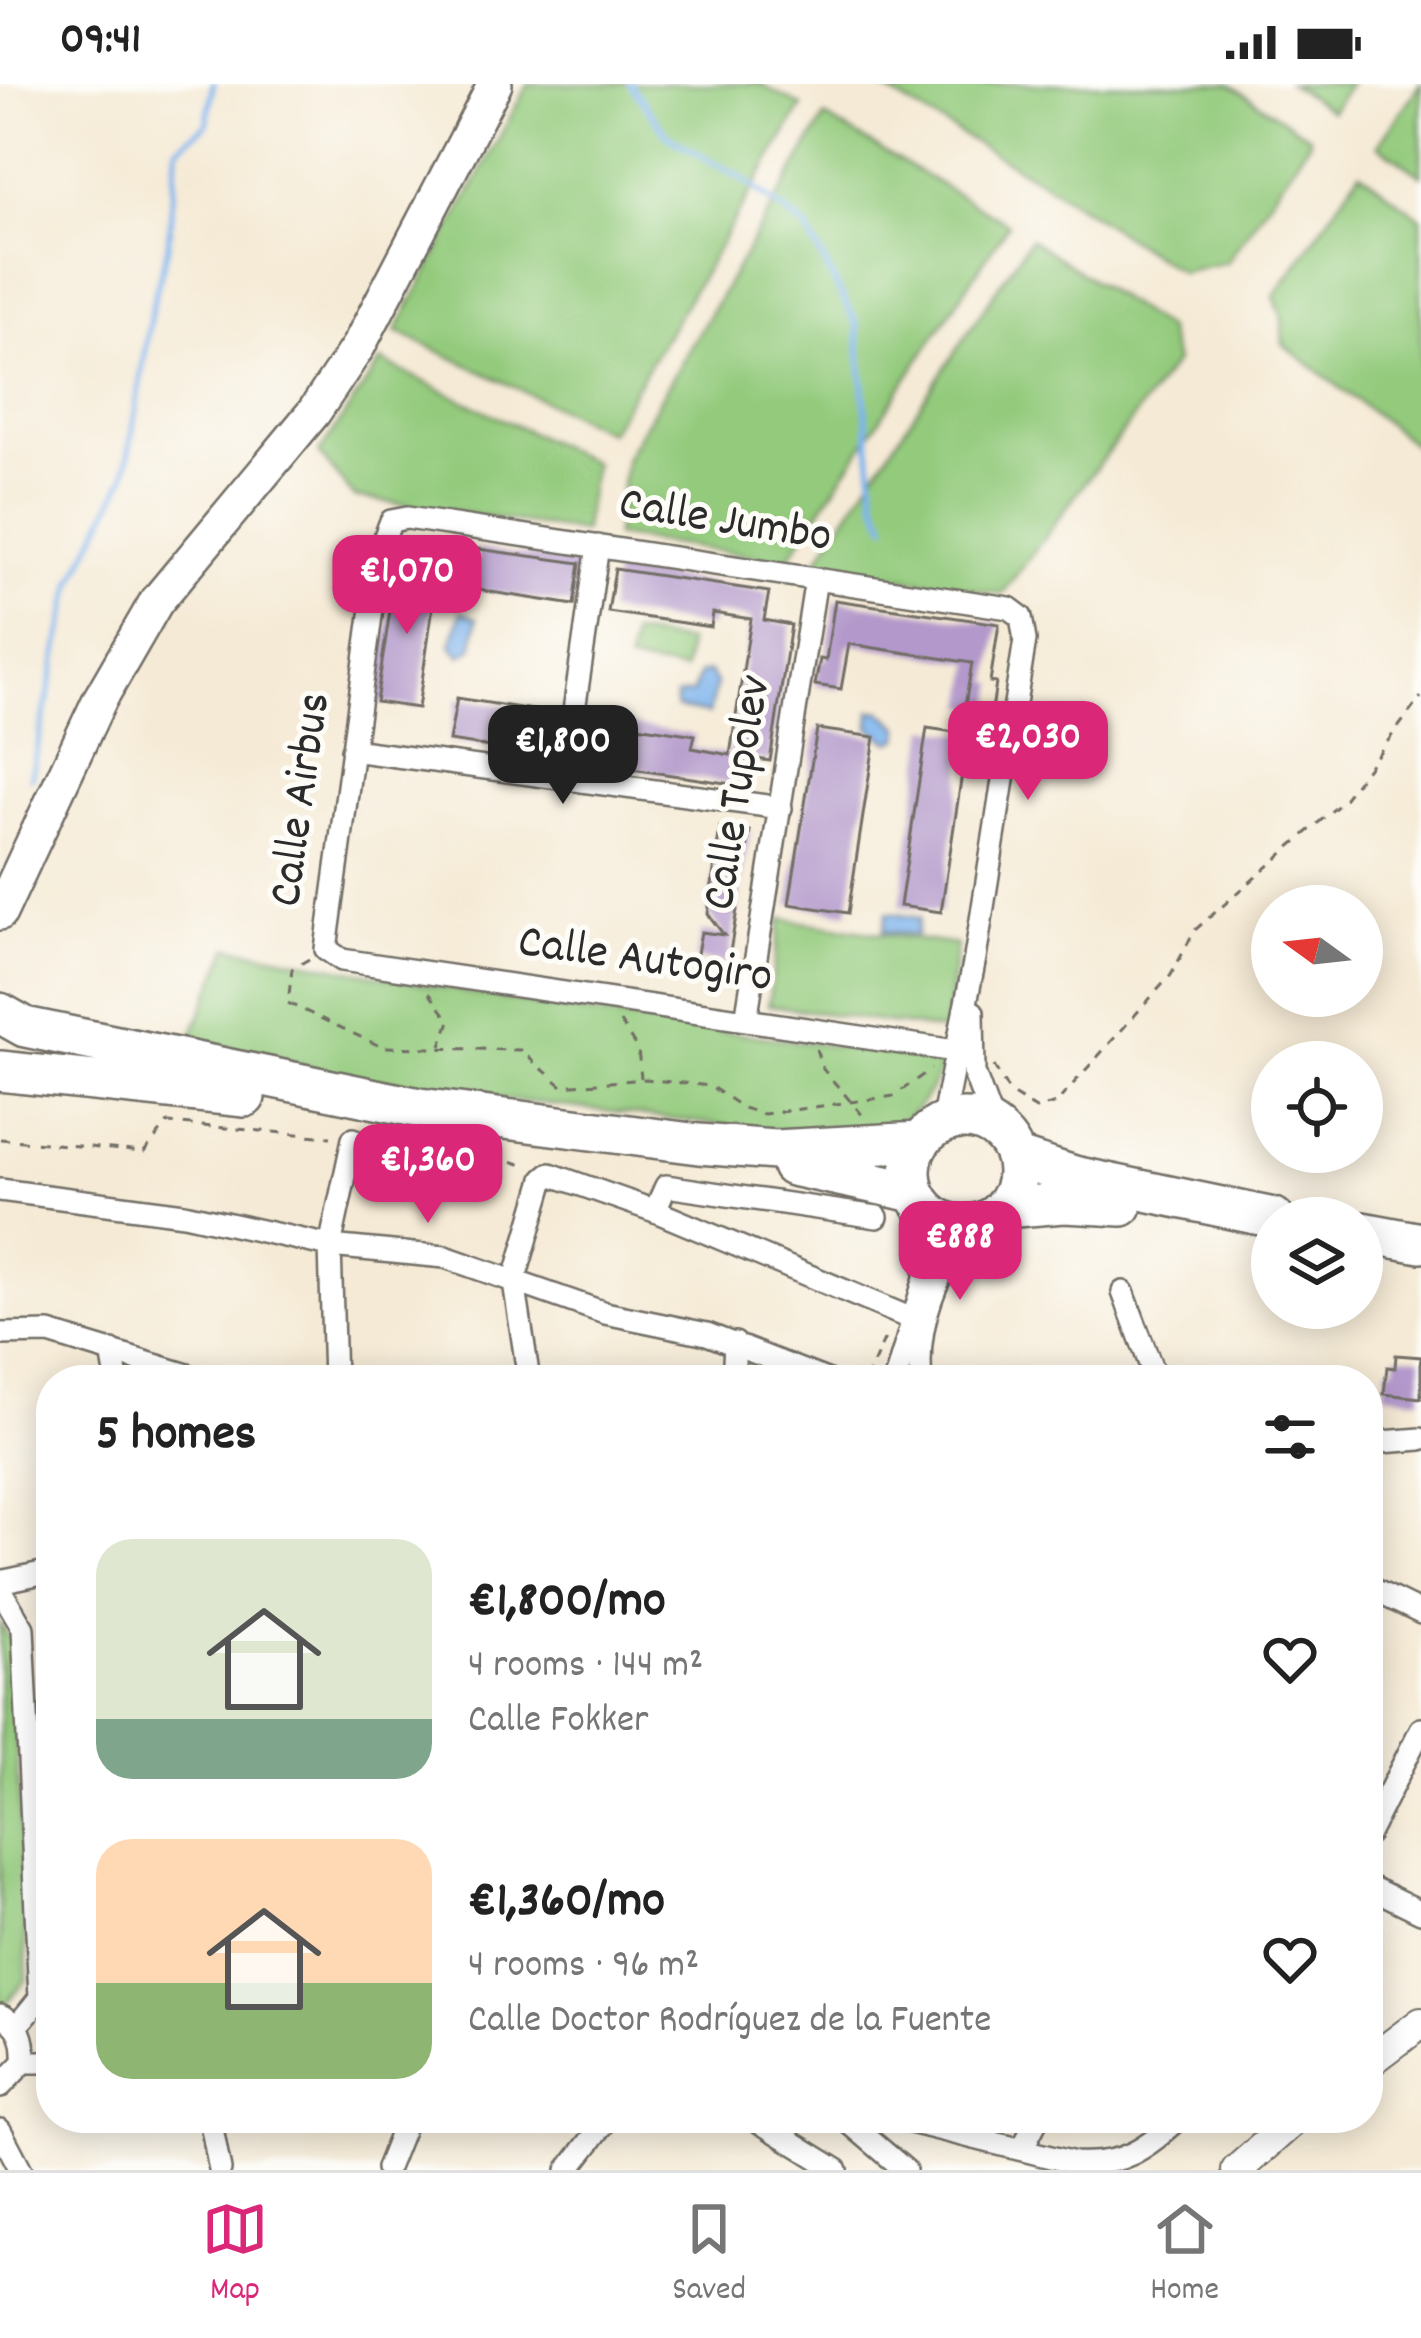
<!DOCTYPE html>
<html lang="en">
<head>
<meta charset="utf-8">
<style>
	:root { --surface:#fff; --page:#f2f2f2; --text:#222; --muted:#767676; --line:#e0e0e0; --accent:#db2777 }
	body { margin:0; font-family:Dekko,sans-serif; background:var(--page); color:var(--text); height:100vh; display:flex; flex-direction:column; font-size:45px; white-space:nowrap }
	* { box-sizing:border-box; margin:0 }
	p { font-size:39px; color:var(--muted) }
	.icon { flex:none; width:66px; height:66px; fill:none; stroke:currentColor; stroke-width:2; stroke-linecap:round; stroke-linejoin:round }
	.map { position:relative; flex:1; overflow:hidden }
	.side { position:absolute; left:36px; top:1281px; width:1347px; height:768px; display:flex; flex-direction:column; background:var(--surface); border-radius:48px; box-shadow:0 6px 30px #0003 }
	.side>* { flex:none }
	.needle { width:78px; rotate:285deg }
	.tools { position:absolute; left:1251px; top:801px; display:grid; gap:24px }
	.tools a { display:grid; place-items:center; width:132px; height:132px; border-radius:50%; background:var(--surface); box-shadow:0 6px 30px #0003; font-size:60px }
	.price { position:absolute; translate:-50% -102px; padding:0 27px; border-radius:24px; background:var(--accent); color:#fff; font-size:39px; line-height:78px; filter:drop-shadow(0 3px 6px #0008) }
	.price::after { content:''; position:absolute; left:50%; top:72px; width:36px; height:27px; margin-left:-18px; background:inherit; clip-path:polygon(0 0,100% 0,50% 100%) }
	.price.selected { background:#222; color:#fff }
	ul { padding:0; list-style:none }
	li { display:flex; align-items:center; gap:36px; height:300px; padding:0 60px }
	li span { display:grid; place-items:center; flex:none; width:336px; height:240px; border-radius:36px; color:#555 }
	li>.icon { margin-inline-start:auto }
	span .icon { width:144px; height:144px; fill:#fffc; stroke-width:1 }
	li b { font-size:51px }
	h2 { display:flex; justify-content:space-between; align-items:center; height:144px; padding:0 60px; font-size:51px }
	.status { display:flex; justify-content:space-between; align-items:center; height:84px; padding:0 60px; background:var(--surface); direction:ltr }
	.status svg { height:33px; fill:currentColor }
	.menu { display:flex; justify-content:space-around; align-items:center; height:168px; border-top:3px solid var(--line); background:var(--surface); font-size:33px; color:var(--muted) }
	.menu a { display:grid; justify-items:center; gap:6px }
	.menu .selected { color:var(--accent) }
	.map>svg:first-child { display:block }
	.green { fill:#93ca7c; stroke:#5f7a54; stroke-width:3 }
	.water { fill:#7eb4ed; stroke:#54708c; stroke-width:3 }
	.lines { fill:none; stroke-linecap:round; stroke-linejoin:round }
	.stream { stroke:#7eb4ed; stroke-width:6 }
	.building { fill:#b399cb }
	.street-casing { stroke:#726e66; stroke-width:26 }
	.secondary-casing { stroke:#726e66; stroke-width:34 }
	.primary-casing { stroke:#726e66; stroke-width:38 }
	.highway-casing { stroke:#726e66; stroke-width:44 }
	.path { stroke:#726e66; stroke-width:3; stroke-dasharray:9 9; stroke-linecap:butt }
	.street { stroke:#fff; stroke-width:21 }
	.secondary { stroke:#fff; stroke-width:30 }
	.primary { stroke:#fff; stroke-width:33 }
	.highway { stroke:#fff; stroke-width:39 }
	.labels { text-anchor:middle; dominant-baseline:central; stroke-width:10; stroke-linejoin:round; paint-order:stroke }
	.street-label { font-size:48px; fill:#2b2b2b; stroke:#fdfcf7 }
</style>
</head>
<body>
<div class="status"><b>09:41</b><svg viewBox="0 0 49 12"><path d="M0 12V9h3v3zM5 12V6h3v6zM10 12V3h3v9zM15 12V0h3v12zM26 1h20v11H26zM47 4h2v5h-2z"/></svg></div>
<div class="map">
<svg width="1421" height="2086" viewBox="0 0 1421 2086">
	<rect width="100%" height="100%" fill="#fdfcf7"/>
	<filter id="ink" filterUnits="userSpaceOnUse"><feTurbulence type="fractalNoise" baseFrequency=".00833" numOctaves="2"/><feDisplacementMap in="SourceGraphic" scale="24" xChannelSelector="R" yChannelSelector="G"/><feConvolveMatrix kernelMatrix="1 2 1 2 8 2 1 2 1" color-interpolation-filters="sRGB"/></filter>
	<filter id="wash" filterUnits="userSpaceOnUse"><feTurbulence type="fractalNoise" baseFrequency=".004" numOctaves="4" result="noise"/><feDisplacementMap in="SourceGraphic" scale="48" xChannelSelector="R" yChannelSelector="G"/><feGaussianBlur stdDeviation="2.7" result="paint"/><feColorMatrix in="noise" values="0 0 0 0 0 0 0 0 0 0 0 0 0 0 0 0 0 1.4 0 .05"/><feComposite in="paint" operator="in"/></filter>
	<g filter="url(#wash)">
		<rect width="100%" height="100%" fill="#f5ead5"/>
		<path class="green" d="M528 0H759L802 22 609 348 396 247Z
			M875 0H1229L1309 52V58L1227 178 1180 188 1049 102Z
			M1290 0H1350L1331 27Z
			M1420 0H1421V91L1378 61Z
			M825 33 1008 140 787 477 615 452 626 373Z
			M1360 88 1421 134V366L1283 260 1282 233 1274 213Z
			M1030 155 1166 245 1175 278 1002 510 814 481Z
			M381 277 594 379 583 448 354 413 319 369Z
			M632 550 688 558 684 587 628 578Z
			M781 835 957 861 945 947 768 921Z
			M229 863 550 924 944 977C918 1041 899 1041 836 1055L380 1000 190 956Z
			M0 1539 12 1558 27 1895 5 1920 0 1918Z"/>
		<path class="water" d="M461 528 477 534 473 564 461 572 451 561Z
			M709 588 716 599 709 630 676 624V612L693 609 699 590Z
			M871 627 882 628 901 644 900 654 891 658 870 644Z
			M887 829 919 834 916 851 883 847Z"/>
		<g class="lines">
			<path class="stream" d="M630 0 668 52 743 95 806 144 857 241 875 415 886 441
				M31 693 73 498 125 393 152 222 168 162 177 64 207 40 213 0"/>
		</g>
		<g id="blocks">
			<path class="building" d="M478 465 580 479 574 521 472 505Z
				M397 481 438 488 418 624 376 618Z
				M615 485 769 508 764 536 791 541 770 677 744 673 739 701 585 678 592 635 695 651 692 664 730 671 751 535 713 529 711 543 608 528Z
				M835 516 999 540 990 598 996 599 992 626 965 622 972 579 849 560 841 605 815 601 820 575 826 576Z
				M457 614 558 630 552 672 449 657Z
				M927 644 968 650 941 828 900 822Z
				M817 645 875 653 848 829 789 820Z
				M720 743 750 747 728 880 696 875 701 848 724 851 708 830Z
				M1396 1271 1421 1273V1314L1384 1310 1387 1283 1395 1284Z"/>
		</g>
	</g>
	<g filter="url(#ink)">
		<use href="#blocks" fill-opacity="0" stroke="#726e66" stroke-width="3"/>
		<g class="lines">
			<defs>
				<path id="street" d="M352 666 781 724
					M564 695 598 462
					M973 928 974 989 994 1043
					M746 936 816 495
					M942 1039 975 874 1025 556 1021 533 1009 524 407 434 391 437 380 465 326 865 342 876 955 967
					M0 1106 184 1130 330 1162 445 1173 605 1229 707 1250 826 1296
					M655 1127 666 1102 877 1133
					M1123 1208 1156 1296
					M0 1250 49 1249 204 1296
					M112 1267 117 1296
					M334 1296 330 1162 353 1055
					M529 1296 514 1198 544 1095 550 1090 655 1127 912 1235
					M733 1296 735 1259
					M895 1296 925 1194 927 1128
					M921 1296C915 1238 938 1188 971 1142
					M1368 1359 1421 1355
					M0 1498 51 1487
					M1368 1503 1421 1529
					M0 1505 23 1544 40 1914 17 1942
					M1368 1750 1421 1645
					M1368 1802 1421 1828
					M0 1931C21 1940 25 1956 24 1978L0 2003
					M24 1978H51
					M210 2034 220 2086
					M753 2034 837 2086
					M844 2034 905 2086
					M894 2034 1075 2079C1124 2082 1145 2065 1180 2034
					M0 2046 21 2086
					M1022 2065 1038 2034
					M387 2084 407 2034
					M568 2086 608 2034"/>
				<path id="secondary" d="M1368 1979 1421 1939
					M1237 2086 1296 2034"/>
				<path id="primary" d="M0 829 100 615 156 518 314 328 359 261 495 0"/>
				<path id="highway" d="M0 929 25 943 420 1024 699 1060 775 1066 920 1058
					M0 987 245 1013
					M911 1088a53 53 0 1 1 106 0a53 53 0 1 1-106 0Z
					M1015 1073 1074 1092 1274 1134
					M792 1082 914 1108
					M1004 1124 1064 1119 1122 1122
					M1362 1148 1421 1159"/>
			</defs>
			<use href="#street" class="street-casing"/>
			<use href="#secondary" class="secondary-casing"/>
			<use href="#primary" class="primary-casing"/>
			<use href="#highway" class="highway-casing"/>
			<path class="path" d="M309 875 292 885 288 919 382 963 520 966 562 1002 645 995 710 1002 743 1024 764 1030 894 1012 931 985
				M429 909 450 937 441 962
				M620 938 638 966 641 994
				M816 965 822 984 865 1034
				M994 982 1010 1009 1036 1025 1056 1019 1171 891 1195 846 1342 718 1421 613
				M0 1055 144 1068 168 1039 331 1053
				M370 1057 483 1068 526 1082
				M866 1296 885 1254"/>
			<use href="#street" class="street"/>
			<use href="#secondary" class="secondary"/>
			<use href="#primary" class="primary"/>
			<use href="#highway" class="highway"/>
		</g>
	</g>
	<g class="labels">
		<g class="street-label">
			<text transform="translate(725 439) rotate(9)">Calle Jumbo</text>
			<text transform="translate(740 709) rotate(-81)">Calle Tupolev</text>
			<text transform="translate(303 716) rotate(-82)">Calle Airbus</text>
			<text transform="translate(645 878) rotate(8)">Calle Autogiro</text>
		</g>
	</g>
</svg>
<div class="tools">
<a><svg class="needle" viewBox="-14 -14 28 28"><path d="M0-13l5 13h-10z" fill="#e53935"/><path d="M0 13l5-13h-10z" fill="#767676"/></svg></a>
<a><svg class="icon" aria-label="locate" viewBox="0 0 24 24"><circle cx="12" cy="12" r="6"/><path d="M12 2v4M12 18v4M2 12h4M18 12h4"/></svg></a>
<a><svg class="icon" aria-label="layers" viewBox="0 0 24 24"><path d="M12 4l9 5-9 5-9-5zM3 14l9 5 9-5"/></svg></a>
</div>
<b class="price" style="left:407px;top:553px">€1,070</b>
<b class="price" style="left:1028px;top:719px">€2,030</b>
<b class="price selected" style="left:563px;top:723px">€1,800</b>
<b class="price" style="left:428px;top:1142px">€1,360</b>
<b class="price" style="left:960px;top:1219px">€888</b>
<section class="side">
<h2>5 homes<svg class="icon" aria-label="filters" viewBox="0 0 24 24"><path d="M4 7h16M4 17h16"/><circle cx="9" cy="7" r="2"/><circle cx="15" cy="17" r="2"/></svg></h2>
<ul>
<li><span style="background:linear-gradient(#dfe7d0 75%,#7fa58c 0)"><svg class="icon" aria-label="home" viewBox="0 0 24 24"><path d="M3 11l9-7 9 7M6 9v11h12V9"/></svg></span><div><b>€1,800/mo</b><p>4 rooms · 144 m²</p><p>Calle Fokker</p></div><svg class="icon" aria-label="heart" viewBox="0 0 24 24"><path d="M12 20l-8-8c-3-5 5-10 8-4 3-6 11-1 8 4z"/></svg></li>
<li><span style="background:linear-gradient(#ffd9b3 60%,#8fb573 0)"><svg class="icon" aria-label="home" viewBox="0 0 24 24"><path d="M3 11l9-7 9 7M6 9v11h12V9"/></svg></span><div><b>€1,360/mo</b><p>4 rooms · 96 m²</p><p>Calle Doctor Rodríguez de la Fuente</p></div><svg class="icon" aria-label="heart" viewBox="0 0 24 24"><path d="M12 20l-8-8c-3-5 5-10 8-4 3-6 11-1 8 4z"/></svg></li>
</ul>
</section>
</div>
<nav class="menu">
<a class="selected"><svg class="icon" aria-label="map" viewBox="0 0 24 24"><path d="M3 6l6-2 6 2 6-2v14l-6 2-6-2-6 2zM9 4v14M15 6v14"/></svg>Map</a>
<a><svg class="icon" aria-label="saved" viewBox="0 0 24 24"><path d="M7 4h10v16l-5-4-5 4z"/></svg>Saved</a>
<a><svg class="icon" aria-label="home" viewBox="0 0 24 24"><path d="M3 11l9-7 9 7M6 9v11h12V9"/></svg>Home</a>
</nav>
</body>
</html>
